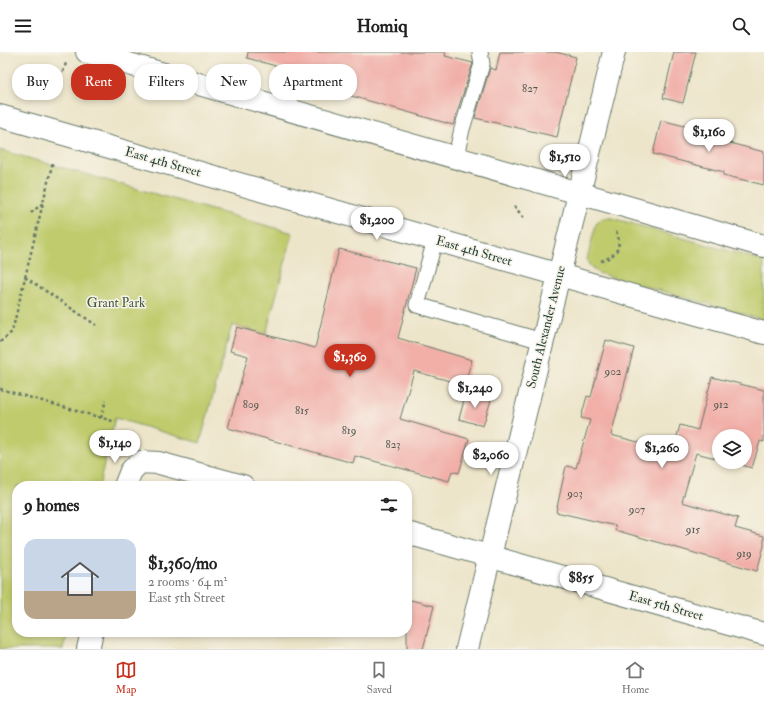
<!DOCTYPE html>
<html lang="en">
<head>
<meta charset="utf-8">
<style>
	:root { --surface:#fff; --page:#f2f2f2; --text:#222; --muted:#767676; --line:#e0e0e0; --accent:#c8321e }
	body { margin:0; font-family:"IM FELL Double Pica",serif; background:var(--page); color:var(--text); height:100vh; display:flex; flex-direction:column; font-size:15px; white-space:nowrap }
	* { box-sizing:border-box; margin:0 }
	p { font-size:13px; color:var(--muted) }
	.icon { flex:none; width:22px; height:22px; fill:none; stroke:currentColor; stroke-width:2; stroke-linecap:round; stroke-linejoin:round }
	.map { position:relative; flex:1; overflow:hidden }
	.panel { position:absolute; left:12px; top:429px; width:400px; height:156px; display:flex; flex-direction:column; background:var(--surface); border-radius:16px; box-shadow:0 2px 6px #0003 }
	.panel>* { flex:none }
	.guide { position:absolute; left:12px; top:12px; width:400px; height:36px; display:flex; gap:8px }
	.tools { position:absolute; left:712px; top:377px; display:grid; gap:8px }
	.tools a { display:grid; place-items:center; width:40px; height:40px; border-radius:50%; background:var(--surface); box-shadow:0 2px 6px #0003; font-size:20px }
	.price { position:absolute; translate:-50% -34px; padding:0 9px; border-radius:14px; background:#fff; color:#222; font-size:13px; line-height:26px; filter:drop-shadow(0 1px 2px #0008) }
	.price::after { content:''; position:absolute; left:50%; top:24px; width:12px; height:9px; margin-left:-6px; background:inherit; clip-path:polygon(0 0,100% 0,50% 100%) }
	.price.on { background:var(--accent); color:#fff }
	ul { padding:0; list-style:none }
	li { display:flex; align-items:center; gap:12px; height:100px; padding:0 12px }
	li+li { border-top:1px solid var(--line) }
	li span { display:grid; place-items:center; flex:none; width:112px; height:80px; border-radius:12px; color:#555 }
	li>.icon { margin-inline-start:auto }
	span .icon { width:48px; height:48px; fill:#fffc; stroke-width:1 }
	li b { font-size:17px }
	h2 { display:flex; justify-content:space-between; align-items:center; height:48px; padding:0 12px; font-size:17px }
	.pill { padding:0 14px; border-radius:16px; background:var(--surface); box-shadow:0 2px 6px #0003; font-size:14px; line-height:36px }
	.pill.on { background:var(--accent); color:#fff }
	header { display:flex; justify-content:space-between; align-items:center; height:52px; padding:0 12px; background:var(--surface); font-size:18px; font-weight:700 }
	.dock { display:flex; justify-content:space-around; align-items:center; height:56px; border-top:1px solid var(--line); background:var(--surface); font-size:11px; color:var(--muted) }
	.dock a { display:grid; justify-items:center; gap:2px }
	.dock .on { color:var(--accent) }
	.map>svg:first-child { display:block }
	.green { fill:#bfcb6c; stroke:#6f8450 }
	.building { fill:#f1afa8 }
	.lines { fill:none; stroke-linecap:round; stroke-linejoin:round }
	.service-casing { stroke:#677868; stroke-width:17 }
	.minor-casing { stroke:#677868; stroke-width:24 }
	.tertiary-casing { stroke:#677868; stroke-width:24 }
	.path { stroke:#677868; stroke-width:2.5; stroke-dasharray:3 3; stroke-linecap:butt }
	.service { stroke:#fff; stroke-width:15 }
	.minor { stroke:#fff; stroke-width:22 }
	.tertiary { stroke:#fff; stroke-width:22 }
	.labels { text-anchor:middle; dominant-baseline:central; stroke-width:3; stroke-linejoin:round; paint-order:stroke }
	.number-label { font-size:11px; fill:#545a51 }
	.street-label { font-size:13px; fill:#1f3d34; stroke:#f7f3e8 }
	.park-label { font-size:13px; fill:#3f593f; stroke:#f7f3e8 }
</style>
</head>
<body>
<header><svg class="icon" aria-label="menu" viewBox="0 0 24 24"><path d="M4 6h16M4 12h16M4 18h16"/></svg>Homiq<svg class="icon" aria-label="search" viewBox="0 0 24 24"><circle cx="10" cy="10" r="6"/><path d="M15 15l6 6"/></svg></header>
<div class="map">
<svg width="764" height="597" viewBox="0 0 764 597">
	<rect width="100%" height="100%" fill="#f7f3e8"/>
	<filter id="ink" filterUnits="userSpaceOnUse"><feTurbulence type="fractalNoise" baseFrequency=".025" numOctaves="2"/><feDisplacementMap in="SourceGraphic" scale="8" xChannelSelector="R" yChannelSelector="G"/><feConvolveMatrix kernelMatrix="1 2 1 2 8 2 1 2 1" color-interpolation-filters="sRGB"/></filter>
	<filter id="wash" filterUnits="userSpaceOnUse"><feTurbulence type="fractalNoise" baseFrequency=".012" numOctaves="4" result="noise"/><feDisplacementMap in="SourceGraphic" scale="16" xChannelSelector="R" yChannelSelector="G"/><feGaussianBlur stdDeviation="0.9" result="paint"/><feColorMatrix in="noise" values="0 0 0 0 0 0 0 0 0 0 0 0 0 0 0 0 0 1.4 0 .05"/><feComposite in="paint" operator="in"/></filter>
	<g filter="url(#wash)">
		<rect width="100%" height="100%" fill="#ede5ca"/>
		<path class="green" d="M0 98 293 181 266 282 232 273 200 391 115 366 99 434H17V580H67L63 597H0Z
			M603 166H612L764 209V268L598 221 589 213 587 207 596 172Z"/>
		<g id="blocks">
			<path class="building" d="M248 0H446L445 4 473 11 453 73 292 27 294 19 247 6Z
				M500 0H555L576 5 557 85 475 66 490 16 496 18Z
				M674 0H696L683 51 663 46Z
				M661 68 700 78 699 83 764 100V133L723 123 724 120 653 102Z
				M339 197 416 216 398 286 472 308 464 333 414 319 400 367 469 387 459 421 452 419 449 429 355 404 353 411 228 376 248 304 230 299 237 275 315 296Z
				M606 288 634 296 611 383 673 399 680 373 698 378 712 325 764 338V390L760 389 752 416 731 410H745V384H719V407L696 401 682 450 738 466 735 476 764 484V494L757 519 615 478 616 474 556 460 566 414 576 416 590 368 581 366 587 344 591 345Z
				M466 341 491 348 483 374 459 367Z
				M407 547 434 554 423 597H407Z"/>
		</g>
	</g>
	<g filter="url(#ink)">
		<use href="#blocks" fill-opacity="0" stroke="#677868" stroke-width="1"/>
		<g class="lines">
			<defs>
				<path id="service" d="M456 104 462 77 482 12 480 0
					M435 188 417 253 542 289"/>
				<path id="minor" d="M125 434 131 419 140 410 159 411 243 434
					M407 481 764 582
					M88 597 92 580
					M467 597 614 0"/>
				<path id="tertiary" d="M87 0 764 194
					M0 64 764 281"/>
			</defs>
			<use href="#service" class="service-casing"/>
			<use href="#minor" class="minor-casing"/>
			<use href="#tertiary" class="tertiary-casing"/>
			<path class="path" d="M63 20 66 11
				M514 154 524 166
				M31 161 43 151
				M601 209C618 204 623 192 615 177
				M25 225 96 273
				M0 290 12 280 53 109
				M0 337 116 370
				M101 366 106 348"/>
			<use href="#service" class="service"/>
			<use href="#minor" class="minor"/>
			<use href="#tertiary" class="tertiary"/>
		</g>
	</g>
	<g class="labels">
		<g class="number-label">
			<text x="530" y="36">827</text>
			<text x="613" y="319">902</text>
			<text x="251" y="352">809</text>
			<text x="721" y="352">912</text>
			<text x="302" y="358">815</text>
			<text x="349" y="378">819</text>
			<text x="393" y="392">823</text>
			<text x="575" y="441">903</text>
			<text x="637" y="457">907</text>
			<text x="693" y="477">915</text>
			<text x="744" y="501">919</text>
		</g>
		<g class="street-label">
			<text transform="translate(163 110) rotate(16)">East 4th Street</text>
			<text transform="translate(474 199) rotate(16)">East 4th Street</text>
			<text transform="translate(546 275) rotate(-76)">South Alexander Avenue</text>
			<text transform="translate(666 554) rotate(16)">East 5th Street</text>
		</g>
		<g class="park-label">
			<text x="116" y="251">Grant Park</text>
		</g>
	</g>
</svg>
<div class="tools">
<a><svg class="icon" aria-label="layers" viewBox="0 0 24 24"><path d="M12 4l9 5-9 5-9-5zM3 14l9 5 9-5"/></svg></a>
</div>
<b class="price" style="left:709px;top:101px">$1,160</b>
<b class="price" style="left:565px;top:126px">$1,510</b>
<b class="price" style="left:377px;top:189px">$1,200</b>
<b class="price on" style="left:350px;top:326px">$1,360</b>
<b class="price" style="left:475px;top:357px">$1,240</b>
<b class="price" style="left:115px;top:412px">$1,140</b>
<b class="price" style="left:662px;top:417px">$1,260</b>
<b class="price" style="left:491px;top:424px">$2,060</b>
<b class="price" style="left:581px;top:547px">$855</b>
<div class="guide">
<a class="pill">Buy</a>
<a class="pill on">Rent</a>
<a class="pill">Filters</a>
<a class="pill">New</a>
<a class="pill">Apartment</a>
</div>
<section class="panel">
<h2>9 homes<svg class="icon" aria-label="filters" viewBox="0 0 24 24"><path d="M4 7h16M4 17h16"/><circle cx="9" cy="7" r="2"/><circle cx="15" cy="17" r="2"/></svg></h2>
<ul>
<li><span style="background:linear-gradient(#c9d6e8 65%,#b9a48a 0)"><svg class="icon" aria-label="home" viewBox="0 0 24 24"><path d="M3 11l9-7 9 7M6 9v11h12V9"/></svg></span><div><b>$1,360/mo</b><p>2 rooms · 64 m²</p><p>East 5th Street</p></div></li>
</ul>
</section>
</div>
<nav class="dock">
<a class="on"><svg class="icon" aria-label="map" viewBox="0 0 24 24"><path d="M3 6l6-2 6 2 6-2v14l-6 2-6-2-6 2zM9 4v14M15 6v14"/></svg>Map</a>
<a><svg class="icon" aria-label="saved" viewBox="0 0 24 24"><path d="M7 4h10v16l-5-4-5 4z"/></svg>Saved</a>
<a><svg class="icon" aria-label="home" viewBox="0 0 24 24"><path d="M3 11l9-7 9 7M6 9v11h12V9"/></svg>Home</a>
</nav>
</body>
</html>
